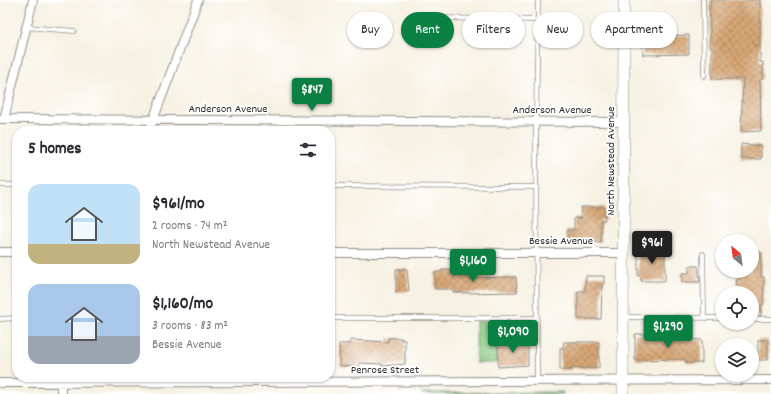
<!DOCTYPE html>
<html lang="en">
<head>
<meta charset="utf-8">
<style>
	:root { --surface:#fff; --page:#f7f7f7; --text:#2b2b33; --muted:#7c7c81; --accent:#0b8043 }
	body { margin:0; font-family:Dekko,sans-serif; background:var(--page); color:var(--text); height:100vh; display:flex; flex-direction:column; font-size:15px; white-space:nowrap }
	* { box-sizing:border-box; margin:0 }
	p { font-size:13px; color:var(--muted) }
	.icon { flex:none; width:22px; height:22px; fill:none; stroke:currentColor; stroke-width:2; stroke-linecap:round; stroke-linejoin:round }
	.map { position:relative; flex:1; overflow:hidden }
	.sheet { position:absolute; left:12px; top:126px; width:323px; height:256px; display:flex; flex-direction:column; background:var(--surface); border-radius:16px; box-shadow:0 1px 3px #0004 }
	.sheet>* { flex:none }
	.guide { position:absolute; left:347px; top:12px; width:364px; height:36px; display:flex; gap:8px }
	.needle { width:26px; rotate:331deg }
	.fabs { position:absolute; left:715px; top:234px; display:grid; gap:8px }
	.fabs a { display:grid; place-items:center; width:44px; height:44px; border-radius:50%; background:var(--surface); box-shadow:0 1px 3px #0004; font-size:20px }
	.price { position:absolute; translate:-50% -34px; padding:0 9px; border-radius:4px; background:var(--accent); color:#fff; font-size:13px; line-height:26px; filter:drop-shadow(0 1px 2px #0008) }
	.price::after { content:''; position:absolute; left:50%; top:24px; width:12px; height:9px; margin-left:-6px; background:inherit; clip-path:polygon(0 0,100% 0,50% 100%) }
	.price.on { background:#222; color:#fff }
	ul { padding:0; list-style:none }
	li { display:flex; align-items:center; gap:12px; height:100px; padding:0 16px }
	li span { display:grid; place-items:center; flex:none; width:112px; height:80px; border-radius:12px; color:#555 }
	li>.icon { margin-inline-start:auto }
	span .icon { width:48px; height:48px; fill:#fffc; stroke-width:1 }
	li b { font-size:17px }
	h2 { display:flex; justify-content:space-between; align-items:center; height:48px; padding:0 16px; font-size:17px }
	.chip { padding:0 14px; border-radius:18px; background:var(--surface); box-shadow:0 1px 3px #0004; font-size:14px; line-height:36px }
	.chip.on { background:var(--accent); color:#fff }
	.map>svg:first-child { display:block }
	.grass { fill:#8dcd84; stroke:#5c7c58 }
	.park { fill:url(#park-dots); stroke:#5c7c58 }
	.building { fill:url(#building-cross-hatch) }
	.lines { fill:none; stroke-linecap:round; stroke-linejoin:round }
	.lane-casing { stroke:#908e86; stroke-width:5.5 }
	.street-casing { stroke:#908e86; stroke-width:10 }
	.secondary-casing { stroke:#908e86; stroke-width:12 }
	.lane { stroke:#fff; stroke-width:4 }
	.street { stroke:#fff; stroke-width:8 }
	.secondary { stroke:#fff; stroke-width:11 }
	.labels { text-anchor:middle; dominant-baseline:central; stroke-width:3.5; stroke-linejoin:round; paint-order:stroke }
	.street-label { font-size:12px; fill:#2b2b2b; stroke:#fff }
</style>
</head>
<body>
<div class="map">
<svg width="771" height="394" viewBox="0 0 771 394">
	<defs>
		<pattern id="park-dots" width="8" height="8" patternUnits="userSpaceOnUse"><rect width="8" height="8" fill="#8dcd84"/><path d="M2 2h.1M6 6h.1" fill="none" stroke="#7ab072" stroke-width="1.8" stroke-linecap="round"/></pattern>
		<pattern id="building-cross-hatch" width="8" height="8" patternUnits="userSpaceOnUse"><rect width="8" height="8" fill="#d8a776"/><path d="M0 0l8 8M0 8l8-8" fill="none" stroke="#af8861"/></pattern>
	</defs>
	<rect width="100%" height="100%" fill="#fff"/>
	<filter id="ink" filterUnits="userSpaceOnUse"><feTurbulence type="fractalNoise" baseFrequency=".025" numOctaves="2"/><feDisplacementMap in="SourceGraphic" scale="8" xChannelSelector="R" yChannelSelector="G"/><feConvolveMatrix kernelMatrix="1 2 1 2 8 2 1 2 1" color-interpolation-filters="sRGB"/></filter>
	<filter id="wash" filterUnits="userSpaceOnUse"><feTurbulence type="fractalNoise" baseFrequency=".012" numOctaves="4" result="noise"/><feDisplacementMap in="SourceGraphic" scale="16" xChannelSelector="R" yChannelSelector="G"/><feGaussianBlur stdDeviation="0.9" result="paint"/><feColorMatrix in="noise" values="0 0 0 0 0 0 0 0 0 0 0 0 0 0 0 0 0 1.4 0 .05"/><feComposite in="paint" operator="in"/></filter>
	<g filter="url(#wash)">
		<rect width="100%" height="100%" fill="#f6f1e2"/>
		<path class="grass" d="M563 392V394H422V393Z"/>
		<path class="park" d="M476 321H498L497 363H476Z"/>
		<g id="blocks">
			<path class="building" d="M710 0H760V62H763V79H760L761 131 741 132 743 79H712V47H710Z
				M689 35V54L643 55 642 36Z
				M741 144 761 146V159H741Z
				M581 207H604L605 220H601V242H567V230H574V218H581Z
				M665 248V281H641V276H638V249Z
				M752 252H761V277H764L763 305H761V316H752V293H740V291H736L737 274 752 272Z
				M689 266H698L700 282H682V273H689Z
				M396 269H407L409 291 396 292Z
				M442 270 472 271 473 278 516 277 517 292 465 293 453 292V289H435V272H442Z
				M586 276H604V284H602L601 319H578V291H585Z
				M521 322H530V333H521Z
				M635 334H645V337L680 335V339L702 340V363H686V360L681 359 635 360Z
				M388 338H402L401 340H405V364L382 366V364L359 363V367L340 366 339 344H350V340L388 342Z
				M758 340H768V360H758Z
				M498 342H528V365L498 367Z
				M564 342H599V368H571V370H560V348H563Z"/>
		</g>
	</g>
	<g filter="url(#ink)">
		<use href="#blocks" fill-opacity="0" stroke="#908e86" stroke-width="1"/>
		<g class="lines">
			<defs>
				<path id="lane" d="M703 0 704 76
					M439 18 538 20
					M26 27 74 31
					M0 185H17
					M330 186 537 187
					M703 254 704 317
					M624 317 722 318
					M330 318H537
					M0 319 17 318
					M752 319H771
					M537 381 536 123 538 0"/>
				<path id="street" d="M0 119 624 122
					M4 119 33 0
					M149 131 198 0
					M0 252H17
					M330 253H624
					M0 383 771 380
					M61 394V377"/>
				<path id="secondary" d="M623 394 624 0"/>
			</defs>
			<use href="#lane" class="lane-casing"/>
			<use href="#street" class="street-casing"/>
			<use href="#secondary" class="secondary-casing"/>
			<use href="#lane" class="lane"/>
			<use href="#street" class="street"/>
			<use href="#secondary" class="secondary"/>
		</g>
	</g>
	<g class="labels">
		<g class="street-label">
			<text x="228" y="109">Anderson Avenue</text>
			<text x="552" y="110">Anderson Avenue</text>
			<text transform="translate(611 161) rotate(-90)">North Newstead Avenue</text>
			<text x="561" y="241">Bessie Avenue</text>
			<text x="385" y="370">Penrose Street</text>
		</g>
	</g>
</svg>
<div class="fabs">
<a><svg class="needle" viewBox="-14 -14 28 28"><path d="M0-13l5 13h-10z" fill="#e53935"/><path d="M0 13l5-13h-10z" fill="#7c7c81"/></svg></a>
<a><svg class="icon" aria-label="locate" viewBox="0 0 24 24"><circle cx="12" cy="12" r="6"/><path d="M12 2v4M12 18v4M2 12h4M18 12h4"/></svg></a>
<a><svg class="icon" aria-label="layers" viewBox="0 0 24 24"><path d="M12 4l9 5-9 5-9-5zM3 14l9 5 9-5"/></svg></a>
</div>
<b class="price" style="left:312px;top:112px">$847</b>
<b class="price on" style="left:652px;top:265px">$961</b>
<b class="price" style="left:473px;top:283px">$1,160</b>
<b class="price" style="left:668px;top:349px">$1,290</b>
<b class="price" style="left:513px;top:354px">$1,090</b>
<div class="guide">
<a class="chip">Buy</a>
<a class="chip on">Rent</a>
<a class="chip">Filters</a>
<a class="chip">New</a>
<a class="chip">Apartment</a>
</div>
<section class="sheet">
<h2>5 homes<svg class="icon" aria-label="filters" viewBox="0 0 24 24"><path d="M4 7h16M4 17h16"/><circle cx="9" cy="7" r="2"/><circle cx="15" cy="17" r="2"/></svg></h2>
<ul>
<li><span style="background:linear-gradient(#bfe0f5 75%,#c2b280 0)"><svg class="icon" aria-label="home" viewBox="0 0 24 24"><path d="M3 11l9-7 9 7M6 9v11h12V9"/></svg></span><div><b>$961/mo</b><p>2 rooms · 74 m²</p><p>North Newstead Avenue</p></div></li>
<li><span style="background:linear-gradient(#a9c7e8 65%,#9aa5b1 0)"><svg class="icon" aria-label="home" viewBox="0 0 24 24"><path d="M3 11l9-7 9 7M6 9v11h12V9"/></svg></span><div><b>$1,160/mo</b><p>3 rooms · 83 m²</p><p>Bessie Avenue</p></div></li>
</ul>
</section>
</div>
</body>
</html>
